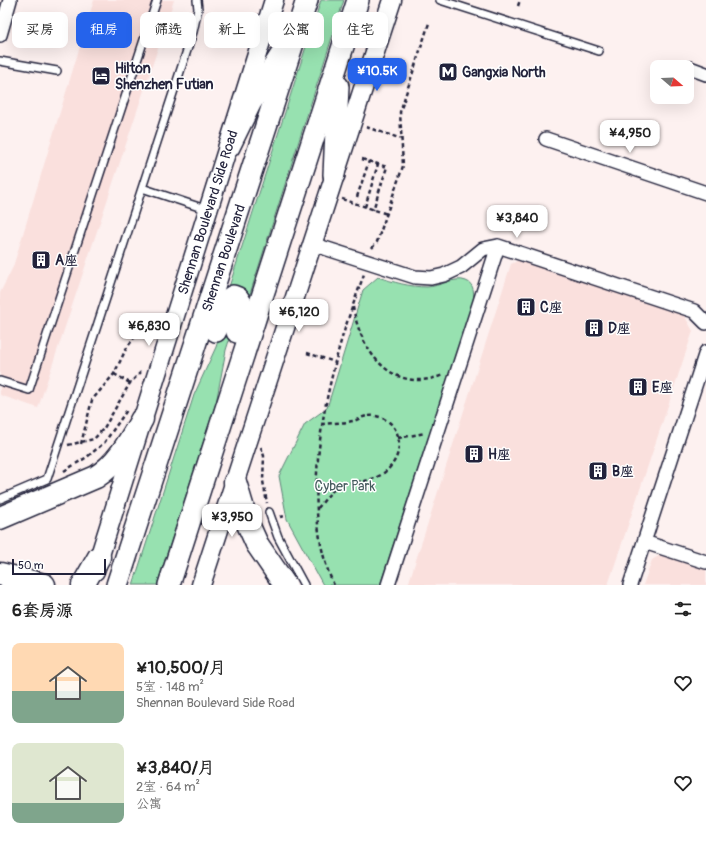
<!DOCTYPE html>
<html lang="zh">
<head>
<meta charset="utf-8">
<style>
	:root { --surface:#fff; --page:#f6f6f6; --text:#222; --muted:#767676; --accent:#2563eb }
	body { margin:0; font-family:Pangolin,"LXGW WenKai TC",sans-serif; background:var(--page); color:var(--text); height:100vh; display:flex; flex-direction:column; font-size:15px; white-space:nowrap }
	* { box-sizing:border-box; margin:0 }
	p { font-size:13px; color:var(--muted) }
	.icon { flex:none; width:22px; height:22px; fill:none; stroke:currentColor; stroke-width:2; stroke-linecap:round; stroke-linejoin:round }
	.map { position:relative; height:585px; overflow:hidden }
	.side { display:flex; flex-direction:column; background:var(--surface); flex:1 }
	.side>* { flex:none }
	.banner { position:absolute; left:12px; top:12px; width:400px; height:36px; display:flex; gap:8px }
	.needle { width:26px; rotate:109deg }
	.buttons { position:absolute; left:650px; top:60px; display:grid; gap:8px }
	.buttons a { display:grid; place-items:center; width:44px; height:44px; border-radius:8px; background:var(--surface); box-shadow:0 4px 16px #0002; font-size:20px }
	.scale { position:absolute; left:12px; bottom:10px; width:94px; box-sizing:border-box; padding-left:4px; border:2px solid #22223b; border-top:0; font-size:11px; line-height:14px; white-space:nowrap; color:#22223b; -webkit-text-stroke:3px #fff; paint-order:stroke }
	.price { position:absolute; translate:-50% -34px; padding:0 9px; border-radius:8px; background:#fff; color:#222; font-size:13px; line-height:26px; filter:drop-shadow(0 1px 2px #0008) }
	.price::after { content:''; position:absolute; left:50%; top:24px; width:12px; height:9px; margin-left:-6px; background:inherit; clip-path:polygon(0 0,100% 0,50% 100%) }
	.price.selected { background:var(--accent); color:#fff }
	ul { padding:0; list-style:none }
	li { display:flex; align-items:center; gap:12px; height:100px; padding:0 12px }
	li span { display:grid; place-items:center; flex:none; width:112px; height:80px; border-radius:8px; color:#555 }
	li>.icon { margin-inline-start:auto }
	span .icon { width:48px; height:48px; fill:#fffc; stroke-width:1 }
	li b { font-size:17px }
	h2 { display:flex; justify-content:space-between; align-items:center; height:48px; padding:0 12px; font-size:17px }
	.chip { padding:0 14px; border-radius:8px; background:var(--surface); box-shadow:0 4px 16px #0002; font-size:14px; line-height:36px }
	.chip.selected { background:var(--accent); color:#fff }
	.map>svg:first-child { display:block }
	.built { fill:#fae0dd }
	.green { fill:#97e1b0; stroke:#5c8276 }
	.lines { fill:none; stroke-linecap:round; stroke-linejoin:round }
	.service-casing { stroke:#22223b; stroke-width:10 }
	.minor-casing { stroke:#22223b; stroke-width:16 }
	.secondary-casing { stroke:#22223b; stroke-width:21 }
	.primary-casing { stroke:#22223b; stroke-width:24 }
	.trunk-casing { stroke:#22223b; stroke-width:25 }
	.path { stroke:#22223b; stroke-width:2.5; stroke-dasharray:4 3; stroke-linecap:butt }
	.service { stroke:#fff; stroke-width:7 }
	.minor { stroke:#fff; stroke-width:13 }
	.secondary { stroke:#fff; stroke-width:18 }
	.primary { stroke:#fff; stroke-width:21 }
	.trunk { stroke:#fff; stroke-width:22 }
	.trunk-bridge-casing { stroke:#22223b; stroke-width:25; stroke-linecap:butt }
	.trunk-bridge { stroke:#fff; stroke-width:22 }
	.labels { text-anchor:middle; dominant-baseline:central; stroke-width:3; stroke-linejoin:round; paint-order:stroke }
	.poi-label { font-size:14px; font-weight:bold; fill:#22223b; stroke:#fff; text-anchor:start }
	.street-label { font-size:14px; fill:#22223b; stroke:#fff }
	.park-label { font-size:14px; fill:#455b5e; stroke:#fff }
</style>
</head>
<body>
<div class="map">
<svg width="706" height="585" viewBox="0 0 706 585">
	<rect width="100%" height="100%" fill="#fdf1f0"/>
	<filter id="ink" filterUnits="userSpaceOnUse"><feTurbulence type="fractalNoise" baseFrequency=".025" numOctaves="2"/><feDisplacementMap in="SourceGraphic" scale="8" xChannelSelector="R" yChannelSelector="G"/><feConvolveMatrix kernelMatrix="1 2 1 2 8 2 1 2 1" color-interpolation-filters="sRGB"/></filter>
	<g filter="url(#ink)">
		<path class="built" d="M94 0H174L38 408 0 395V293L13 267Z
			M527 256 680 308 693 331 608 585H408L511 264Z
			M663 553 706 567V585H643L652 560Z"/>
		<path class="green" d="M321 0H344L250 294 242 289 229 287Z
			M378 277C393 282 410 287 427 287 439 287 455 276 466 281 475 284 474 295 473 302L380 585H323L287 519 279 476 305 424 327 408 363 290Z
			M228 310 238 313 226 350 216 403 157 585H133L194 395 216 347Z"/>
		<g class="lines">
			<defs>
				<path id="service" d="M440 0 599 51
					M0 61 57 71
					M142 188 208 210
					M0 381 29 390 157 0
					M0 499 47 479 193 32 198 9 197 0
					M269 512 278 537 304 585"/>
				<path id="minor" d="M0 35 10 0
					M690 68 706 74
					M546 139 706 193
					M312 244 415 277 431 278 444 275 461 267 483 249 498 246 694 311 706 323
					M644 542 706 562
					M388 585 498 246
					M630 585 706 352"/>
				<g id="secondary">
					<path id="s1" d="M95 571 274 0"/>
					<path d="M201 585 392 0"/>
				</g>
				<g id="primary">
					<path d="M229 147 251 102 283 52"/>
					<path d="M334 175 338 86"/>
					<path d="M216 331 226 301 233 296 238 298 243 306 237 332"/>
					<path id="s2" d="M117 585 307 0"/>
					<path d="M169 585 358 0"/>
				</g>
				<path id="trunk" d="M235 482 247 522 257 544
					M0 518 96 477C118 463 129 442 142 419
					M0 574 44 585
					M83 585 99 557"/>
			</defs>
			<use href="#service" class="service-casing"/>
			<use href="#minor" class="minor-casing"/>
			<use href="#secondary" class="secondary-casing"/>
			<use href="#primary" class="primary-casing"/>
			<use href="#trunk" class="trunk-casing"/>
			<path class="path" d="M518 6 520 0
				M366 127 402 139
				M362 159 387 167 373 210
				M357 197 369 161
				M342 199 387 214
				M365 207 378 164
				M372 248 377 242 403 166 400 112 429 23
				M353 307C361 353 393 395 443 375
				M307 353 335 362
				M114 374 130 383
				M398 438 425 433
				M81 444 92 400 114 374 126 349 136 335 147 325 156 328
				M68 445 94 439 104 428 130 383 142 371
				M261 447 264 456 263 481 267 503
				M64 471 87 457 104 443 127 410
				M318 508C324 501 330 491 339 486 349 481 361 483 372 479 391 473 404 453 397 433 393 422 380 414 368 416 363 416 358 420 353 421 344 423 333 423 323 424
				M280 517 285 516
				M334 585C304 522 318 429 335 364 342 333 354 303 364 274"/>
			<use href="#service" class="service"/>
			<use href="#minor" class="minor"/>
			<use href="#secondary" class="secondary"/>
			<use href="#primary" class="primary"/>
			<use href="#trunk" class="trunk"/>
			<defs>
				<path id="trunk-bridge" d="M257 544 285 585"/>
			</defs>
			<use href="#trunk-bridge" class="trunk-bridge-casing"/>
			<use href="#trunk-bridge" class="trunk-bridge"/>
		</g>
	</g>
	<defs>
		<symbol id="metro-square" viewBox="-11 -11 22 22"><rect x="-9" y="-9" width="18" height="18" rx="4" fill="#22223b" stroke="#fff"/><path d="M-5.5 5V-5H-3L0 0L3-5H5.5V5H3V-.5L0 4L-3-.5V5Z" fill="#fff"/></symbol>
		<symbol id="hotel-square" viewBox="-11 -11 22 22"><rect x="-9" y="-9" width="18" height="18" rx="4" fill="#22223b" stroke="#fff"/><path d="M-6-4.5h1.5V1H6V5H4.5V3h-9V5H-6ZM-4 0a1.8 1.8 0 1 1 3.6 0ZM.5 0V-2.5h3Q6-2.5 6 0Z" fill="#fff"/></symbol>
		<symbol id="building-square" viewBox="-11 -11 22 22"><rect x="-9" y="-9" width="18" height="18" rx="4" fill="#22223b" stroke="#fff"/><path d="M-4-6H4V6H1V3H-1V6H-4ZM-2.5-4.3h1.7v1.8h-1.7ZM.8-4.3h1.7v1.8H.8ZM-2.5-1h1.7V.8h-1.7ZM.8-1h1.7V.8H.8Z" fill="#fff"/></symbol>
	</defs>
	<g fill-rule="evenodd">
		<use href="#metro-square" x="437" y="61" width="22" height="22"/>
		<use href="#hotel-square" x="90" y="65" width="22" height="22"/>
		<use href="#building-square" x="30" y="249" width="22" height="22"/>
		<use href="#building-square" x="515" y="296" width="22" height="22"/>
		<use href="#building-square" x="583" y="317" width="22" height="22"/>
		<use href="#building-square" x="627" y="376" width="22" height="22"/>
		<use href="#building-square" x="463" y="443" width="22" height="22"/>
		<use href="#building-square" x="587" y="460" width="22" height="22"/>
	</g>
	<g class="labels">
		<g class="poi-label">
			<text x="115" y="68">Hilton<tspan x="115" dy="16">Shenzhen Futian</tspan></text>
			<text x="462" y="72">Gangxia North</text>
			<text x="55" y="260">A座</text>
			<text x="540" y="307">C座</text>
			<text x="608" y="328">D座</text>
			<text x="652" y="387">E座</text>
			<text x="488" y="454">H座</text>
			<text x="612" y="471">B座</text>
		</g>
		<g class="street-label">
			<text stroke="none"><textPath href="#s1" startOffset="376">Shennan Boulevard Side Road</textPath></text>
			<text stroke="none"><textPath href="#s2" startOffset="344">Shennan Boulevard</textPath></text>
		</g>
		<g class="park-label">
			<text x="345" y="486">Cyber Park</text>
		</g>
	</g>
</svg>
<div class="buttons">
<a><svg class="needle" viewBox="-14 -14 28 28"><path d="M0-13l5 13h-10z" fill="#e53935"/><path d="M0 13l5-13h-10z" fill="#767676"/></svg></a>
</div>
<div class="scale">50 m</div>
<b class="price selected" style="left:377px;top:92px">¥10.5K</b>
<b class="price" style="left:630px;top:154px">¥4,950</b>
<b class="price" style="left:517px;top:239px">¥3,840</b>
<b class="price" style="left:299px;top:333px">¥6,120</b>
<b class="price" style="left:149px;top:347px">¥6,830</b>
<b class="price" style="left:232px;top:538px">¥3,950</b>
<div class="banner">
<a class="chip">买房</a>
<a class="chip selected">租房</a>
<a class="chip">筛选</a>
<a class="chip">新上</a>
<a class="chip">公寓</a>
<a class="chip">住宅</a>
</div>
</div>
<section class="side">
<h2>6套房源<svg class="icon" aria-label="filters" viewBox="0 0 24 24"><path d="M4 7h16M4 17h16"/><circle cx="9" cy="7" r="2"/><circle cx="15" cy="17" r="2"/></svg></h2>
<ul>
<li><span style="background:linear-gradient(#ffd9b3 60%,#7fa58c 0)"><svg class="icon" aria-label="home" viewBox="0 0 24 24"><path d="M3 11l9-7 9 7M6 9v11h12V9"/></svg></span><div><b>¥10,500/月</b><p>5室 · 148 m²</p><p>Shennan Boulevard Side Road</p></div><svg class="icon" aria-label="heart" viewBox="0 0 24 24"><path d="M12 20l-8-8c-3-5 5-10 8-4 3-6 11-1 8 4z"/></svg></li>
<li><span style="background:linear-gradient(#dfe7d0 75%,#7fa58c 0)"><svg class="icon" aria-label="home" viewBox="0 0 24 24"><path d="M3 11l9-7 9 7M6 9v11h12V9"/></svg></span><div><b>¥3,840/月</b><p>2室 · 64 m²</p><p>公寓</p></div><svg class="icon" aria-label="heart" viewBox="0 0 24 24"><path d="M12 20l-8-8c-3-5 5-10 8-4 3-6 11-1 8 4z"/></svg></li>
</ul>
</section>
</body>
</html>
